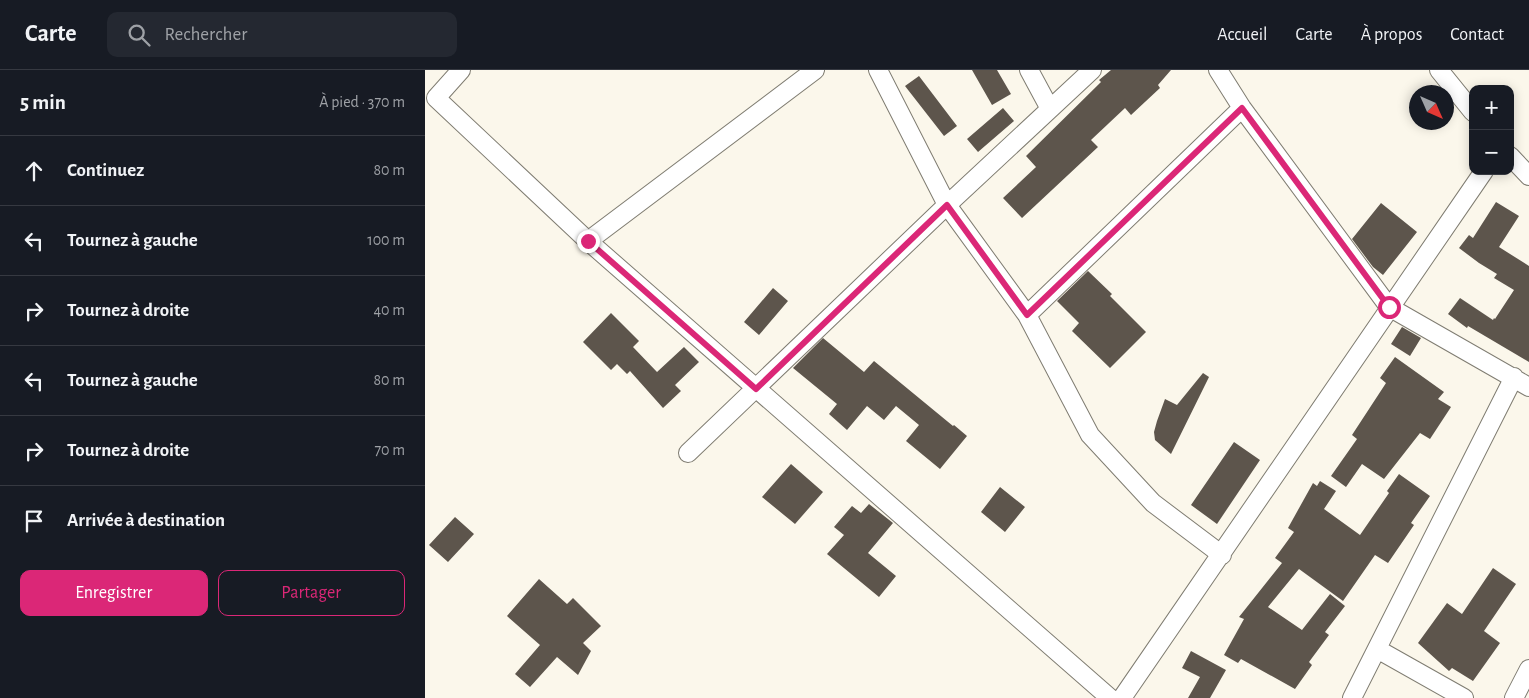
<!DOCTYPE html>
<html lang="fr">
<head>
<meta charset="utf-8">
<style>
  body { margin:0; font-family:"Alegreya Sans",sans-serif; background:#242831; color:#f1f3f6 }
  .controls { position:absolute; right:15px; top:15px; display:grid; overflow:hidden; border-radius:10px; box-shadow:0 2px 12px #0003 }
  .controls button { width:45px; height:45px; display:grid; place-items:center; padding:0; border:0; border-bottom:1px solid #363941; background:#171b24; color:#f1f3f6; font:25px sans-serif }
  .compass { position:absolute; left:984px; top:15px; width:45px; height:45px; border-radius:50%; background:#171b24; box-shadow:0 2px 12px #0003; rotate:135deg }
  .stop { position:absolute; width:15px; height:15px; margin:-11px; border:4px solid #db2777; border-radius:50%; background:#fff }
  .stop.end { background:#db2777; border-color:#fff; box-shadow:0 1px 5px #0008 }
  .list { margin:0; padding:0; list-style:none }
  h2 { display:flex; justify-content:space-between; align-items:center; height:65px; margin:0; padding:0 20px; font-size:21px }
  h2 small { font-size:16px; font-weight:400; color:#9ea1a6 }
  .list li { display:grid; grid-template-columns:32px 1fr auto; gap:15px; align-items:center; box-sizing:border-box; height:70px; padding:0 20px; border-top:1px solid #363941 }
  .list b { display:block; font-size:19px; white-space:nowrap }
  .list em { font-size:16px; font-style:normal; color:#9ea1a6 }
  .actions { display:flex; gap:10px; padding:15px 20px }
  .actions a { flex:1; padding:11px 0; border:1px solid #db2777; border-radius:10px; text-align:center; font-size:18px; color:#db2777 }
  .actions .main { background:#db2777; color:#fff }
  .icon { flex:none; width:28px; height:28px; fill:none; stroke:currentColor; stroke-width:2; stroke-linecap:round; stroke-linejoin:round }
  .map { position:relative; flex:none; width:1104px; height:628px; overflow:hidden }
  header { display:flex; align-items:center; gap:30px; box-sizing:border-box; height:70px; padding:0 25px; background:#171b24; border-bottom:1px solid #363941 }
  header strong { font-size:24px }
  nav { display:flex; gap:28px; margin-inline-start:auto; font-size:18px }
  .search { width:350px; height:45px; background:#242831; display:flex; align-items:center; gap:12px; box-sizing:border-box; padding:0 18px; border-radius:10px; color:#9ea1a6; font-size:19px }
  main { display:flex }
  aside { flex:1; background:#171b24 }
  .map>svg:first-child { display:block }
  .building { fill:#5d554c }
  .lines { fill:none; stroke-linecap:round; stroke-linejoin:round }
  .minor-casing { stroke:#7f7c71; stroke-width:20 }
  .minor { stroke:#fff; stroke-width:18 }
  .route { stroke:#db2777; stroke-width:6 }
</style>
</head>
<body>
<header>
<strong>Carte</strong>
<div class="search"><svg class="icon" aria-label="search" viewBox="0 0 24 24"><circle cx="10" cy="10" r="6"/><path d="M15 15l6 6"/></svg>Rechercher</div>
<nav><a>Accueil</a><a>Carte</a><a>À propos</a><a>Contact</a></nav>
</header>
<main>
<aside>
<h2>5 min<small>À pied · 370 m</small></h2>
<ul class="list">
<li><svg class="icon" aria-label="ahead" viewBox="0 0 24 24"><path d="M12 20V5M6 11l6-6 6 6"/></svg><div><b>Continuez</b></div><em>80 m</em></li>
<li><svg class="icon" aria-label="left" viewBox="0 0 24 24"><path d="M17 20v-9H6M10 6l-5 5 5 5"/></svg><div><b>Tournez à gauche</b></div><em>100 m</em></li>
<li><svg class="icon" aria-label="right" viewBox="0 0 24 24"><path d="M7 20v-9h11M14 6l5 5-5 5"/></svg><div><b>Tournez à droite</b></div><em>40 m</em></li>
<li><svg class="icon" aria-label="left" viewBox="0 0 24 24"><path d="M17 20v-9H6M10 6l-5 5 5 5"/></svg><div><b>Tournez à gauche</b></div><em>80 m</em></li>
<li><svg class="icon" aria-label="right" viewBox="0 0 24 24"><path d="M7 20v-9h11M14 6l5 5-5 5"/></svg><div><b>Tournez à droite</b></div><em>70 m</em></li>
<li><svg class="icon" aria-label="arrive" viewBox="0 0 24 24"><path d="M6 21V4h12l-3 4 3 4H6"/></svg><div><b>Arrivée à destination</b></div></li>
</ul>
<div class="actions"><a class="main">Enregistrer</a><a>Partager</a></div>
</aside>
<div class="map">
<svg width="1104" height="628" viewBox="0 0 1104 628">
  <rect width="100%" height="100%" fill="#fbf7eb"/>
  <path class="building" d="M547,0H572L586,24L567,35Z
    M686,0H746L733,15L735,18L706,45L700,38L666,70L673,77L597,148L578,128L611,97L601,86L676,12L674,10Z
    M494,6L532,56L519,66L480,16Z
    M578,38L589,51L553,82L542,69Z
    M1071,132L1094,146L1074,177L1104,196V292L1043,256L1042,258L1023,244L1035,228L1068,250L1069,248L1070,249L1089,220L1069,208L1072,204L1054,193L1034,178L1044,165L1048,168Z
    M956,133L992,162L958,205L948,197L927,169Z
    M663,201L687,224L685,226L721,262L685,298L647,261L654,253L632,231Z
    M348,218L363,231L334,265L319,252Z
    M186,243L214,271L208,277L232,302L259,277L274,292L250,315L256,321L238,338L205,301L202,304L192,294L186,300L158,272Z
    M977,257L996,268L985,286L966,274Z
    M398,268L439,302L449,291L528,356L529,355L542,366L515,399L481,371L494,355L471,336L459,350L442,336L422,360L404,344L412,334L368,298Z
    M970,287L1019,322L1013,329L1026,337L1005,369L995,363L959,409L937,394L921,417L906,406L932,369L927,365L961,313L955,308Z
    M778,303L784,307L746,384L730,370L729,362L732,351L740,329L752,335Z
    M809,372L835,390L792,454L766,435Z
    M366,394L398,422L370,454L337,427Z
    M974,404L1005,426L986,453L989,455L963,493L950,485L918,531L874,499L843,537L877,560L905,524L920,536L900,562L904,565L884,592L887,595L870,619L816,589L813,593L799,585L819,549L814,547L857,493L850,488L869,462L863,458L888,413L892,416L895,411L911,421L899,439L935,465L964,423L962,421Z
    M575,417L600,437L580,462L556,442Z
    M444,434L468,453L443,483L471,506L454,527L402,484L419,465L409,457L427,436L436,443Z
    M30,447L49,464L23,492L4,475Z
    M1068,498L1091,514L1059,561L1075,573L1048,611L1027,598L1024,601L993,573L1022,533L1037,544Z
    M114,509L142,534L148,528L176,556L158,573L166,581L153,605L132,587L105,617L90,604L115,575L82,546Z
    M766,581L801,600L785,628H763L775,607L757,598Z"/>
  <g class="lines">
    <g class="minor-casing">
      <path id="minor" d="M36,0L11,28L163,171L390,0
        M453,0L522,135L602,245L665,365L728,433L797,485
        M604,0L625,39
        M793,0L817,38L964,237L1104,317
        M1014,0L1048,42
        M1085,86L1104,106
        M163,171L685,628
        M602,245L817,38
        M263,383L522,135L667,0
        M952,579L1039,628
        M697,628L1059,101
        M927,628L1089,307
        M1089,628L1104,599"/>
    </g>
    <use href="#minor" class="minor"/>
  </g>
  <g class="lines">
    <path class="route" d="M163,171L331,319L522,135L602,245L817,38L964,237"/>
  </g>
</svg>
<div class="controls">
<button>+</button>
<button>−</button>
</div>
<svg class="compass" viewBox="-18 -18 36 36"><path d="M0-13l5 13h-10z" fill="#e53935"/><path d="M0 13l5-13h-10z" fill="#9ea1a6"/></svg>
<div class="stop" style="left:964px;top:237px"></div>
<div class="stop end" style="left:163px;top:171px"></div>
</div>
</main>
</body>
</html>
